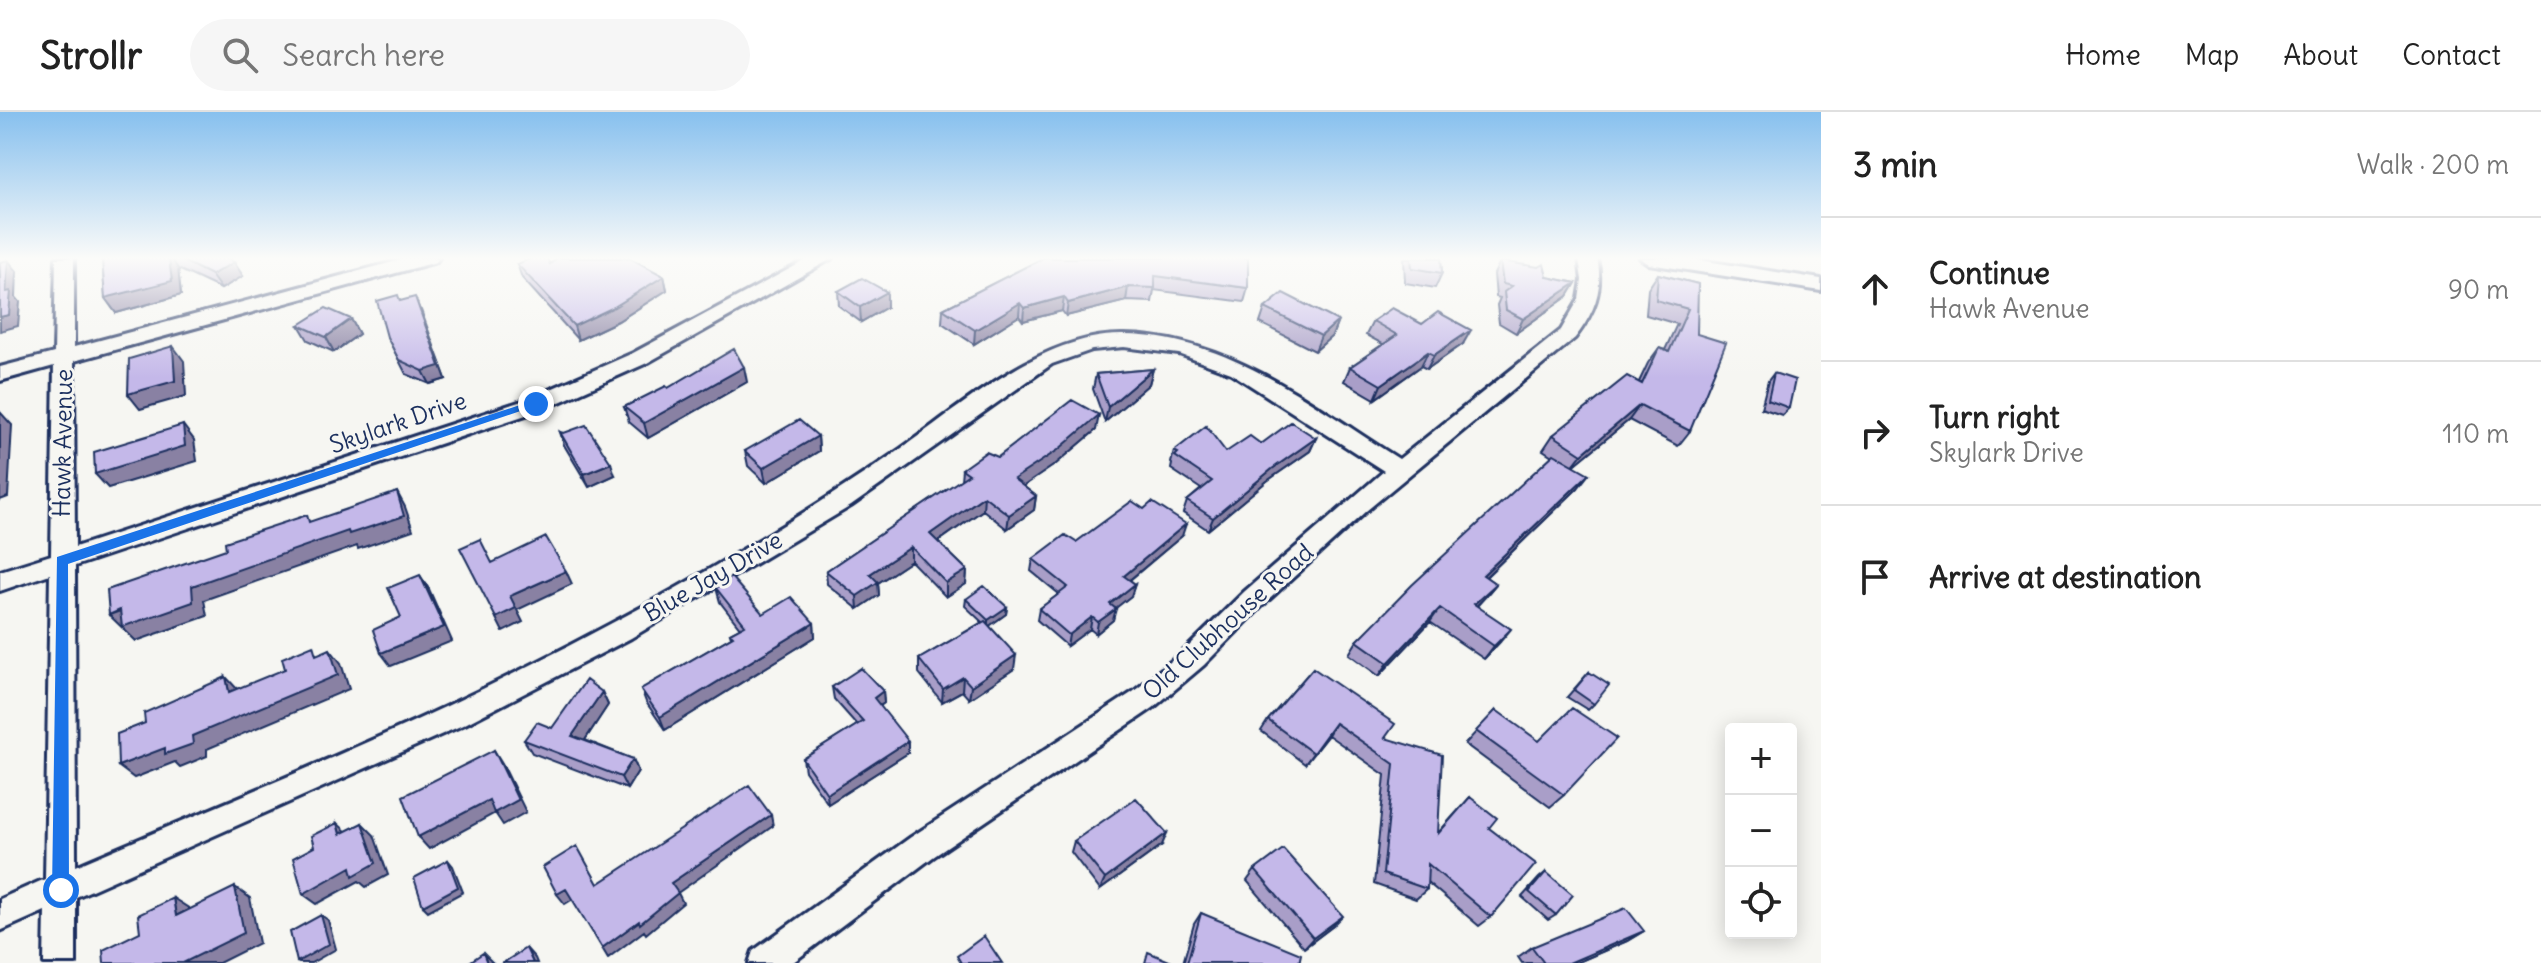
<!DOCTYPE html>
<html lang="en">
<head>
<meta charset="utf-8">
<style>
  body { margin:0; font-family:Delius,sans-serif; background:#f6f6f6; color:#222 }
  .controls { position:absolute; right:24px; bottom:24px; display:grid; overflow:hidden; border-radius:8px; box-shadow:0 4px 20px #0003 }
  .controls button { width:72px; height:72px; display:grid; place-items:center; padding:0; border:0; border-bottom:2px solid #e0e0e0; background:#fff; color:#222; font:40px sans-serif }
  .stop { position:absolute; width:24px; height:24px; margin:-18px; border:6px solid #1a73e8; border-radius:50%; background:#fff }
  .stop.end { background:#1a73e8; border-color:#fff; box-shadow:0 2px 8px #0008 }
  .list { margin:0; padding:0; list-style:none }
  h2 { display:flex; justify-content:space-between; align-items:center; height:104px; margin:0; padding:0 32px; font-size:34px }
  h2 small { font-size:26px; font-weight:400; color:#767676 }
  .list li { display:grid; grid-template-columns:52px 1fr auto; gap:24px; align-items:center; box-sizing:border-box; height:144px; padding:0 32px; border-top:2px solid #e0e0e0 }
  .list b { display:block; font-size:30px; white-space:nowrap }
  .list p { margin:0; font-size:26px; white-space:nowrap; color:#767676 }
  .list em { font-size:26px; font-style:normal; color:#767676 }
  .icon { flex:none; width:44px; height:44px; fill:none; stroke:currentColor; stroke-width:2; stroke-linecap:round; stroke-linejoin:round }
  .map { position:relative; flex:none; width:1821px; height:851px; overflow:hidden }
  header { display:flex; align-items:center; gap:48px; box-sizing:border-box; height:112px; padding:0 40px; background:#fff; border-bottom:2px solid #e0e0e0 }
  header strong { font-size:38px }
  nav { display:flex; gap:44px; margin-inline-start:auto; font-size:28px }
  .search { width:560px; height:72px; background:#f6f6f6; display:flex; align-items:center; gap:20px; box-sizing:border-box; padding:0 28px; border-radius:44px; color:#767676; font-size:30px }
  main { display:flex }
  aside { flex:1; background:#fff }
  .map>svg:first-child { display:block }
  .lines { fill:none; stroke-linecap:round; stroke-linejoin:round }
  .minor-casing { stroke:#1b2f5e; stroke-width:6 }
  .minor { fill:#f6f6f2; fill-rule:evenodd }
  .wall { fill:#a99ec8; stroke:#1b2f5e; stroke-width:2 }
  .shaded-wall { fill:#8981a3; stroke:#1b2f5e; stroke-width:2 }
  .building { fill:#c4b8e9; stroke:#1b2f5e; stroke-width:2 }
  .route { fill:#1a73e8 }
  .labels { text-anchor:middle; stroke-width:6; stroke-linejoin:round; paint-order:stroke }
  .street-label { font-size:24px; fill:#1b2f5e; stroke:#f6f6f2 }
</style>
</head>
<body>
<header>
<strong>Strollr</strong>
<div class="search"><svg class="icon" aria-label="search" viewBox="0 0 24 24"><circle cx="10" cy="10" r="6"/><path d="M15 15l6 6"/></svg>Search here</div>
<nav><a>Home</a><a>Map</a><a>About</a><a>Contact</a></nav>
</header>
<main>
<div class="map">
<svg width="1821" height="851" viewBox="0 0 1821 851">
  <rect width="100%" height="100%" fill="#f6f6f2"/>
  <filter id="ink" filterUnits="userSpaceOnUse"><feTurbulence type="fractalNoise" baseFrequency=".0125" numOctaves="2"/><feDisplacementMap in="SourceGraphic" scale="16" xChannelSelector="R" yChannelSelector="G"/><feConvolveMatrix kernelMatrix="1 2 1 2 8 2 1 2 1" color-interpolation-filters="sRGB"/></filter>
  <g filter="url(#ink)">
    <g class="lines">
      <g class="minor-casing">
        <path id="minor" d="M56,146H74V235L408,146H439L436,150L74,249L75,435L528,287L633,241L810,146H833L647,251L544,297L75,454L76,754C199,701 325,651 447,594C601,521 755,437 896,340C961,295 1042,221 1124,223C1229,224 1314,294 1399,347L1561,218L1579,187L1582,168L1579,146H1597C1604,178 1594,201 1575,226L1366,399L1263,493L1204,553L1153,596L933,745L792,851H749L753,839L911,725L1133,580L1186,537L1245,479L1384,359L1231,261L1179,242L1124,235L1092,238L1052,252L851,394L631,526L465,612L76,785V851H44L45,799L0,819V787L45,767L50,462L0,479V459L51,443L54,254L0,269V255L54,241Z
          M1640,146H1687L1821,167V179L1649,152Z"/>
      </g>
      <use href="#minor" class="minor"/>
    </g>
    <path class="wall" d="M102,146H227L243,164L221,177L178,157L181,183L116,201L105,186Z
      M1043,146L1248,176L1244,190L1154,178L1152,190L1126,189L1066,204L1062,199L1023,209L1019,204L974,232L942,211L943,197Z
      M1404,146H1441L1442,161L1435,176L1405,171Z
      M1500,149L1547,165L1576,171L1568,184L1516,221L1499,211L1497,193L1500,186L1496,185L1494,162Z
      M517,152H550L664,164L667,178L618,209L578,228L522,166Z
      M1658,162L1698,172L1690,319L1678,334L1629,308L1574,353L1578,376L1486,465L1496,472L1485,485L1477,494L1500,530L1484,547L1430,510L1379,564L1349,542L1357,529L1552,344L1543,338L1553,323L1639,270L1648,251L1659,236L1665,238L1677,212L1646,203L1648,177Z
      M838,179L887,180V195L861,210L839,194Z
      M401,189L421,198L446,267L430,272L406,262L387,225Z
      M1265,196L1338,209L1332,224L1315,239L1260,211Z
      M351,207L359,222L334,240L308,228L299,213Z
      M1373,209L1422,212L1463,232L1427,257L1421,254L1375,287L1344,269L1350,255L1383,232L1366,223Z
      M1153,257L1149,272L1105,310L1093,277L1096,262Z
      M1774,261L1789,296L1782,303L1761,296L1768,269Z
      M747,270L648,326L629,310L624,295L668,276Z
      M1096,318L1056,352L1023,374L1036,384L1034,398L1007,417L983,398L938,430L967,458L966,472L946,485L911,449L878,471L879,483L858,497L827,472L826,459L961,368L962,357Z
      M560,320L615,363L589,375L564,333Z
      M818,324L819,339L766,371L748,354L745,339Z
      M1316,326L1310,339L1267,369L1208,418L1183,401L1187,389L1201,377L1171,357L1172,352L1171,351L1174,339L1226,340L1261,332Z
      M1182,424L1130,468L1135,472L1131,484L1115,496L1113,508L1096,522L1090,517L1067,534L1037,508L1039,497L1059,482L1031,459L1033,447L1076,430Z
      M716,476L763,502L814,511L815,525L665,618L646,590L641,577L731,525L730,521L740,516L720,490Z
      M966,487L1007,495L1006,502L989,514L1014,557L969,587L962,579L942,590L919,561V547L982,510L965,494Z
      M1313,556L1385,626L1438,721L1470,685L1489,716L1491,805L1479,814L1427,770V777L1416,787L1374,772L1385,663L1328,623L1305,652L1261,619L1268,608Z
      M1589,560L1594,592L1588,598L1567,585Z
      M832,575L883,579L884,591L880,594L908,641L828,692L805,659L803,647L857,613L834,587Z
      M602,580L608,593L585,628L633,647L638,659L627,677L532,641L524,628L552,616Z
      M1496,598L1564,683L1550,695L1465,632Z
      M1074,729L1162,733L1100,778L1071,740Z
      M1255,758L1333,814L1304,836L1247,769Z
      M1546,760L1556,803L1548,808L1522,785L1539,766Z
      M1201,801L1299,851H1183L1194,812Z
      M1644,819L1627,829L1576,851H1522L1518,845L1532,835Z"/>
    <path class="shaded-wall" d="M169,146H171L178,157L181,183L116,201L105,186Z
      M8,148L17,159L16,185L20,190L18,214L0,219V205L6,180Z
      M234,150L243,164L221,177L211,163Z
      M664,164L667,178L618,209L578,228L574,214Z
      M1576,171L1568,184L1516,221L1523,207Z
      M1128,175L1126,189L1066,204L1068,191Z
      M887,180V195L861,210L860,195Z
      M415,185L446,267L430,272L423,259Z
      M1064,185L1062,199L1023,209L1024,196Z
      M1020,191L1019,204L974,232L975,218Z
      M351,207L359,222L334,240L326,225Z
      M1338,209L1332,224L1315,239L1321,224Z
      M1471,218L1463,232L1427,257L1434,243Z
      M173,234L184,249L186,284L140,297L128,282Z
      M1428,240L1421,254L1375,287L1381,273Z
      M744,255L747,270L648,326L644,311Z
      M1153,257L1149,272L1105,310L1108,295Z
      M1640,293L1629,308L1571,356L1582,342Z
      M0,300L12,313L8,385L0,388Z
      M1099,303L1096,318L1056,352L1012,382L1014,367Z
      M183,313L194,328L197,349L108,376L95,362Z
      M818,324L819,339L766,371L763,356Z
      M1316,326L1310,339L1267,369L1208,418L1213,406L1272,357Z
      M611,351L615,363L589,375L584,362Z
      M1589,362L1578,376L1473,477L1483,463Z
      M397,380L405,395L413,418L358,437L357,434L204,488L207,504L136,529L109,503L192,474Z
      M984,384L983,398L929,436L930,422Z
      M1036,384L1034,398L1007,417L1009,403Z
      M1186,412L1182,424L1121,475L1124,464Z
      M911,435V449L878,471L879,483L858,497L857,484L870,462Z
      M967,458L966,472L946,485V471Z
      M566,459L572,472L517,498L523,510L503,520L496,506L510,484Z
      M420,463L429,477L452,529L391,554L381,541L444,515Z
      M1135,472L1131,484L1107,503L1110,492Z
      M1496,472L1485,485L1465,506L1474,492Z
      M1007,495L1006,502L988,515V508Z
      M1440,496L1430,510L1379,564L1388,551Z
      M1116,497L1113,508L1096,522L1098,510Z
      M1092,505L1090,517L1067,534L1069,523Z
      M814,511L815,525L665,618L660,605Z
      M1511,517L1500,530L1484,547L1494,534Z
      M330,537L341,551L349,577L207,637V644L180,655L175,650L134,666L118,654L192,624Z
      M1016,543L1014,557L969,587L971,574Z
      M226,565L239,579L229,580Z
      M963,565L962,579L942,590L943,577Z
      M883,579L884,591L874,598V586Z
      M602,580L608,593L579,637L572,624Z
      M1335,611L1328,623L1305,652L1313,641Z
      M908,629V641L828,692L827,682Z
      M494,638L502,651L526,700L503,713L495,701L429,737L418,725Z
      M633,647L638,659L627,677L621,665Z
      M771,703L773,714L676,782L671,771Z
      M337,711L349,722H340Z
      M362,711L374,723L388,763L366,775L359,769L317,792L303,782Z
      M1167,721L1162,733L1100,778L1105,767Z
      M448,748L453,754L463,780L428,799L423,794Z
      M235,775L250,786L259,831L219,851H183Z
      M566,777L573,787L565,792L557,782Z
      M678,781L683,791L646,822L644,819L608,846L602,836Z
      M173,786L190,797L176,804Z
      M321,803L328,808L336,837L311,851H299L297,850Z
      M1343,804L1333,814L1304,836L1313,826Z
      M1644,819L1627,829L1576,851H1569Z
      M526,836L535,846L537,851H533Z
      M483,841L493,851H487Z"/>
    <path class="building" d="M102,146H169L172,169L105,186Z
      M177,146H227L234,150L211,163Z
      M533,146H546L550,152L557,146H630L664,164L614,195L574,214L517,152Z
      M1043,146H1248V176L1155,164V176L1128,175L1068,191L1064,185L1024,196L1020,191L975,218L943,197Z
      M1411,146H1441L1442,161L1412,156Z
      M8,148L6,180L11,179L9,203L0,205V150Z
      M1500,149L1539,155L1544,152L1547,165L1576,171L1523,207L1506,198L1504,180L1512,174L1503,172Z
      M1658,162L1698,172L1697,222L1726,231L1690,319L1640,293L1582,342L1553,323L1627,264L1642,272L1659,236L1669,240L1688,197L1656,188Z
      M862,166L887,180L860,195L838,179Z
      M1283,181L1338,209L1321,224L1265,196Z
      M398,183L400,189L415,185L440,254L423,259L399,248L387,225L377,189Z
      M326,196L351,207L326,225L299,213Z
      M1392,196L1422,212L1438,200L1471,218L1434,243L1428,240L1381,273L1350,255L1397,223L1373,209Z
      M173,234L175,269L128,282L129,247Z
      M734,237L744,255L644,311L624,295L666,274L668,276Z
      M1153,257L1108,295L1096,262Z
      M1774,261L1795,268L1789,296L1768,288Z
      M1072,288L1099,303L1058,338L1014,367L1036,384L1009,403L984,384L930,422L967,458L946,471L911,435L870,462L878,470L857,484L826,459L969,362L962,357L986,340L998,345Z
      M799,308L818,324L763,356L745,339Z
      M1291,310L1316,326L1272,357L1213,406L1187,389L1212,369L1175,344L1178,341L1174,339L1206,314L1226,340L1250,324L1261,332Z
      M183,313L185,334L95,362L94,340Z
      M586,313L611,351L584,362L560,320L564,321Z
      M1554,342L1589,362L1483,463L1496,472L1474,492L1511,517L1494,534L1440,496L1388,551L1357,529L1412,473Z
      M397,380L404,404L349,422L348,419L192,474L193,490L122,515L120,498L109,503L107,478L226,437L225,430L307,403L309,410Z
      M1132,389L1144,397L1152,390L1186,412L1124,464L1135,472L1110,492L1116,497L1098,510L1092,505L1069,523L1039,497L1068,475L1033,447L1065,423L1076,430Z
      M546,425L566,459L510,484L516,496L496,506L460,436L480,427L492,451Z
      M420,463L444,515L381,541L373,518L401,505L388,476Z
      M731,465L763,502L791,485L814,511L660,605L641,577L733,524L730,521L745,513L716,476Z
      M984,474L1007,495L988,508L966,487Z
      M985,509L1016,543L971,574L963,565L943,577L919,547Z
      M313,533L316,543L330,537L338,563L192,624L193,632L165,642V636L118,654L117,622L145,611L144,601L226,565L229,580L285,557L282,546Z
      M861,556L883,579L874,586L908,629L827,682L803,647L863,609L832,575Z
      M1313,556L1395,612L1385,626L1442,643L1438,722L1470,685L1497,706L1489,716L1536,752L1491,805L1428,752L1427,777L1383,762L1394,652L1335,611L1313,641L1268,608Z
      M1589,560L1609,573L1594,592L1574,578Z
      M586,568L602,580L572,624L633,647L621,665L524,628L537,610L552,616Z
      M1572,596L1617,626L1564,683L1476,619L1496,598L1539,629Z
      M494,638L518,688L494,701L489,688L418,725L403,684Z
      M749,673L771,703L671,771L678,781L640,812L639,809L602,836L566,777L557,782L543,755L577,734L598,772Z
      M1136,686L1167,721L1105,767L1074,729Z
      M337,711L340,722L362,711L376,751L353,764L351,755L303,782L293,746L314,735L311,724Z
      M1283,737L1343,804L1313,826L1255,758Z
      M448,748L458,775L423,794L414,766Z
      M1546,760L1573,783L1556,803L1529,780Z
      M235,775L244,821L183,851H104L103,838L140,820L138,803L173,786L176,804Z
      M1626,796L1644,819L1569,851H1544L1532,835Z
      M1201,801L1301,842L1299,851H1187Z
      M321,803L329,832L297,850L290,820Z
      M984,824L1002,851H961L957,844Z
      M526,836L533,851H503Z
      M1148,840L1174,851H1145Z
      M483,841L487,851H468Z"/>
  </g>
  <linearGradient id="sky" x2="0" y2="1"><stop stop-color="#87c0ee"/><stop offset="0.55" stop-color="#fbfbf9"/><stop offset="1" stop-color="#fbfbf9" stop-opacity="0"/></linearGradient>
  <rect width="1821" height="266" fill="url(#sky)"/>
  <path class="route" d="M532,289L541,292L68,452L69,778L67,784L61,786L55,784L52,778L57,445Z"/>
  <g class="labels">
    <g class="street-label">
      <text transform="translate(398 311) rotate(-19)" y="8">Skylark Drive</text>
      <text transform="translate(63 331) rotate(-89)" y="8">Hawk Avenue</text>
      <text transform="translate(713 465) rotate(-30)" y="8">Blue Jay Drive</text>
      <text transform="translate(1228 510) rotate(-42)" y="8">Old Clubhouse Road</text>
    </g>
  </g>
</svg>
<div class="controls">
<button>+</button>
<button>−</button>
<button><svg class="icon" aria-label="locate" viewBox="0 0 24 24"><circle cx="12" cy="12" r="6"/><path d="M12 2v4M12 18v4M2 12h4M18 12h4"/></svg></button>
</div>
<div class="stop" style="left:61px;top:778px"></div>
<div class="stop end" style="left:536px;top:292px"></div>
</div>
<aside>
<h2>3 min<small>Walk · 200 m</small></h2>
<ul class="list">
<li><svg class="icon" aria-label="ahead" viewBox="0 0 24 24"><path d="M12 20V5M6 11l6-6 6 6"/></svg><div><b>Continue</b><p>Hawk Avenue</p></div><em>90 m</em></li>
<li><svg class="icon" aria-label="right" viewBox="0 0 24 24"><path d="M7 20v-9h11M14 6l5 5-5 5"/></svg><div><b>Turn right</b><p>Skylark Drive</p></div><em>110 m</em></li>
<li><svg class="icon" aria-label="arrive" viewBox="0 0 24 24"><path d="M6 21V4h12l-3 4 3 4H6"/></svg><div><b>Arrive at destination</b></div></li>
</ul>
</aside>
</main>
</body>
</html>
